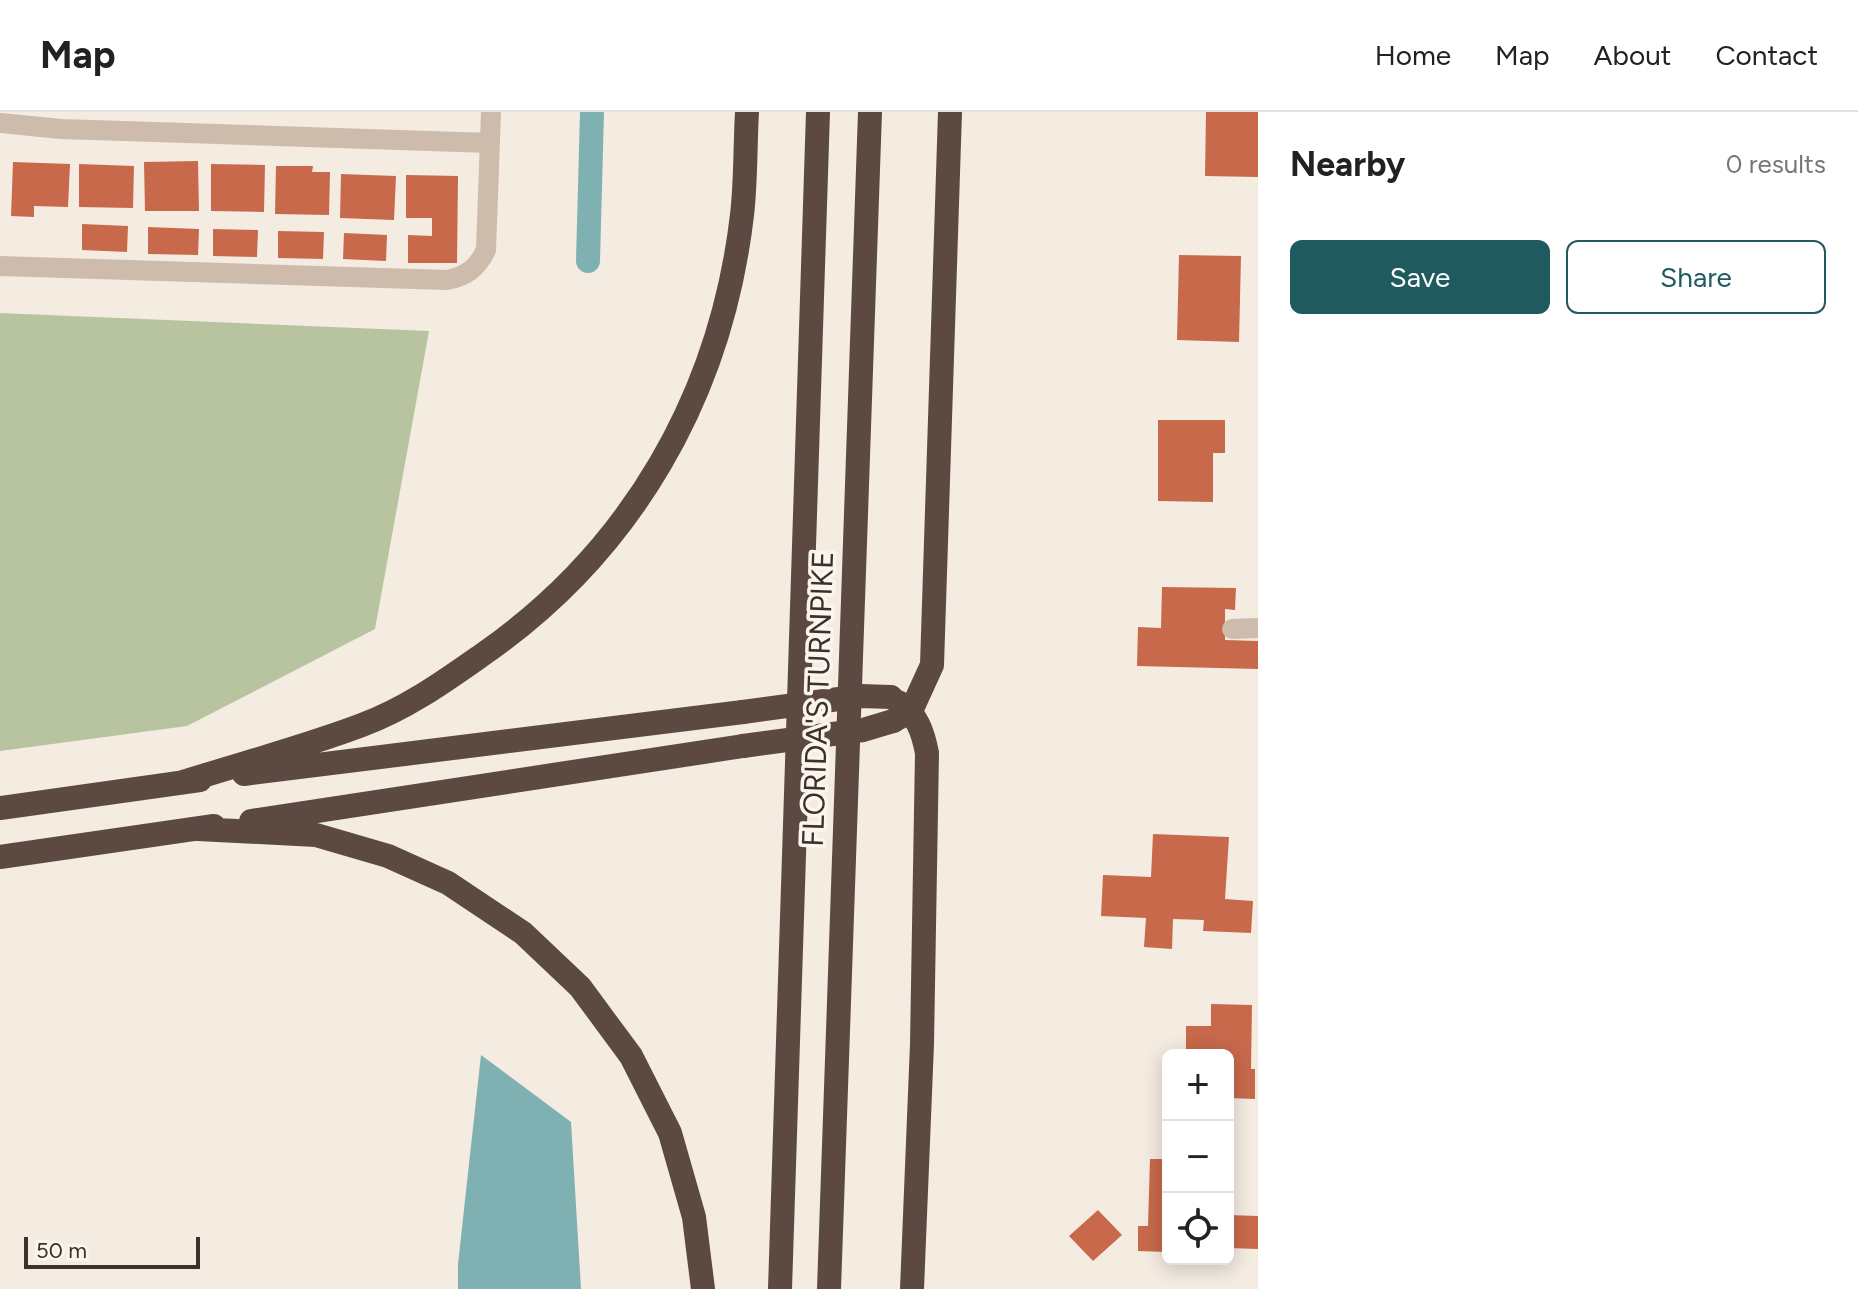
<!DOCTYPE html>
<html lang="en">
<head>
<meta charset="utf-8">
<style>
  body { margin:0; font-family:Figtree,sans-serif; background:#f6f6f6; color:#222 }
  .controls { position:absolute; right:24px; bottom:24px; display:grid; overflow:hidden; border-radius:12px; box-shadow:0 4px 20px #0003 }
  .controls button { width:72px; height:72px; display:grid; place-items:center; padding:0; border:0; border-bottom:2px solid #e0e0e0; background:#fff; color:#222; font:40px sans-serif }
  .scale { position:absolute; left:24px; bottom:20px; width:176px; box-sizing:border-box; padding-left:8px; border:4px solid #3b302b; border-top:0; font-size:22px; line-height:28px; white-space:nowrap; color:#3b302b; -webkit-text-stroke:6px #fbf5ee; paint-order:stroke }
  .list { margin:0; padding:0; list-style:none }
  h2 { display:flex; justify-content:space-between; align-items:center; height:104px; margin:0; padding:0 32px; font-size:34px }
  h2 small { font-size:26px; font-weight:400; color:#767676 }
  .actions { display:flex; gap:16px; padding:24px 32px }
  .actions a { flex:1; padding:18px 0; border:2px solid #1f5a5e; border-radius:12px; text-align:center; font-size:28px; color:#1f5a5e }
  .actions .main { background:#1f5a5e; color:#fff }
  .icon { flex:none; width:44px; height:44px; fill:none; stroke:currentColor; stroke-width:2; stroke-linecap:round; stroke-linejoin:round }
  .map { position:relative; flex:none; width:1258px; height:1177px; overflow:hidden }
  header { display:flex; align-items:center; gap:48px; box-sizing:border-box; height:112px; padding:0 40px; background:#fff; border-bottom:2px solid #e0e0e0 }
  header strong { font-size:38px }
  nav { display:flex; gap:44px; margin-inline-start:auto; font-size:28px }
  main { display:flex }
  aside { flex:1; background:#fff }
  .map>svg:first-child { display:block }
  .green { fill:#b8c4a0 }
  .water { fill:#7fb0b2 }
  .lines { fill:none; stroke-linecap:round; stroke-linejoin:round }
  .canal { stroke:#7fb0b2; stroke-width:24 }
  .building { fill:#c8694b }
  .minor { stroke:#cdbbac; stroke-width:20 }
  .highway { stroke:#5c4a42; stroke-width:24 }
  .highway-bridge { stroke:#5c4a42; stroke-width:24 }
  .labels { text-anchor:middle; stroke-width:7; stroke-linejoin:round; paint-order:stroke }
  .street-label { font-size:30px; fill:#3b302b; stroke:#fbf5ee }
</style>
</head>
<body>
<header>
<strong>Map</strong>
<nav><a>Home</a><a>Map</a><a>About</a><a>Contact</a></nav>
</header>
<main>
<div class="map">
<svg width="1258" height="1177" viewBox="0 0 1258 1177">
  <rect width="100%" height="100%" fill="#f4ebe1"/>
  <path class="green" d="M0,201L429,219L375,517L187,614L0,639Z"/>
  <path class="water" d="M481,943L571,1010L581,1177H458V1152Z"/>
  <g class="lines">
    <path class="canal" d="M588,149L592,0"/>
  </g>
  <path class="building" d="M1206,0H1258V65L1205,64Z
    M198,49L199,99H145L144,50Z
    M13,50L70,52L68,95L34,94V105L11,104Z
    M79,52L134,54L133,96L79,95Z
    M211,52L265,53L264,100L211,99Z
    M276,54H313L312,60H330L329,103L275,102Z
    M341,62L396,64L394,108L340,106Z
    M406,63L458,64L457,151H408V123L432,124V106H406Z
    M82,112L128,114L127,140L82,138Z
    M148,115L199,117L198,143L148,142Z
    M213,117L258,118L257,145L213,144Z
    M278,119L324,120L323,147L278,146Z
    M344,121L387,123L386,149L343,147Z
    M1179,143L1241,144L1239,230L1177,228Z
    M1158,308H1225V341H1213V390L1158,389Z
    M1162,475L1236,476L1235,498L1225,497V528L1258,529V557L1137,554L1138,515L1161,516Z
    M1153,722L1229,725L1225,787L1253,789L1251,821L1203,819L1204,808L1173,807L1172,837L1144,835L1146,806L1101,804L1103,763L1151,765Z
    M1211,892L1252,893L1251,957H1255V987L1228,986V943H1186V914H1211Z
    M1150,1047H1168V1135H1166V1140L1138,1139V1114H1148Z
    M1098,1098L1122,1123L1093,1149L1069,1124Z
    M1228,1103L1258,1104V1137L1228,1136Z"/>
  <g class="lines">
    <path class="minor" d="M0,11L61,17L490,31
      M0,154L447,168C467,164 477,156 486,138L491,0
      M1232,517L1258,516"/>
    <path class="highway" d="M898,590C917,602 923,620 927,641L922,932L912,1177
      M893,609L911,599L932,553L950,0
      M244,662L743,600
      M183,670C243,651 304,635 362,613C406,597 445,569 482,543C632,439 721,283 742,103C746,69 745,34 747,0
      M0,696L200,668
      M251,709L743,634
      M198,717L316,723L388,744L448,771L523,821L580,875L631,944L670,1021L694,1105L703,1177
      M0,745L214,714
      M780,1177L818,0
      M829,1177L870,0"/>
    <path class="highway-bridge" d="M743,600L861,584L891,585
      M743,634L863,618L893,609"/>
  </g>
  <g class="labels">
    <g class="street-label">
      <text transform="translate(818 587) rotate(-88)" y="10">FLORIDA'S TURNPIKE</text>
    </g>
  </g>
</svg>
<div class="controls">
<button>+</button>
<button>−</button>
<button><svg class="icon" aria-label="locate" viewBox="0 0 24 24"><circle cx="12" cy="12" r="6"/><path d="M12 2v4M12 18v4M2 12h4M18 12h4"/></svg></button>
</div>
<div class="scale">50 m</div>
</div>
<aside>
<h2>Nearby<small>0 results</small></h2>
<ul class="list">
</ul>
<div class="actions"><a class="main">Save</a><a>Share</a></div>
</aside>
</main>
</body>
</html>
